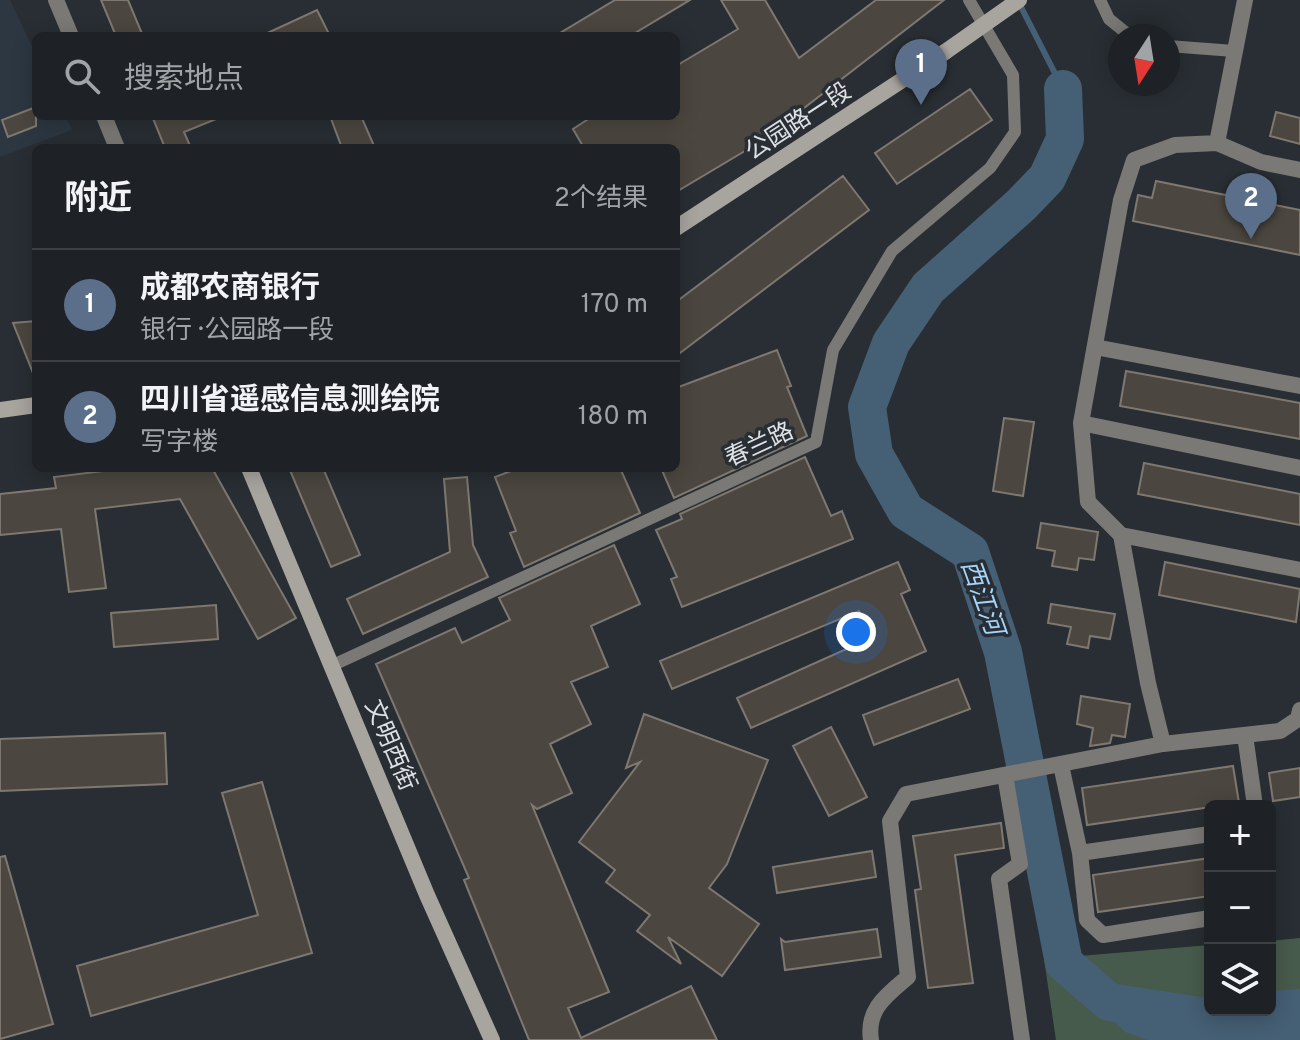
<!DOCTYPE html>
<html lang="zh">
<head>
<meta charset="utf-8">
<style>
  body { margin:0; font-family:Overpass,"Noto Sans SC",sans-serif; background:#262a2e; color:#f1f3f6 }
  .controls { position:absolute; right:24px; bottom:24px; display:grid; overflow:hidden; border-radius:12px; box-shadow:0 4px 20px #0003 }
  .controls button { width:72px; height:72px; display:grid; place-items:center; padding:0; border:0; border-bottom:2px solid #3c3f43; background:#1e2226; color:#f1f3f6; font:40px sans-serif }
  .compass { position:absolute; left:1108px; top:24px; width:72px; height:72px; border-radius:50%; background:#1e2226; box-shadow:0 4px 20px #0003; rotate:192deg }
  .you { position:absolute; left:856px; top:632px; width:28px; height:28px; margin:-20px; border:6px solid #fff; border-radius:50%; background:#1a73e8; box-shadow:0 0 0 12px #1a73e833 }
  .badge { display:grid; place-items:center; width:52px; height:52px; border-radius:50%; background:#f990ca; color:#fff; font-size:26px; font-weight:700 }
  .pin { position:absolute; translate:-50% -66px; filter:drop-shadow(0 2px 4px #0008) }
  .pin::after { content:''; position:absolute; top:42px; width:28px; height:24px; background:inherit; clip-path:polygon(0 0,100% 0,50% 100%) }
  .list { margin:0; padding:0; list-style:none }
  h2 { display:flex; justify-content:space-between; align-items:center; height:104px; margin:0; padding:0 32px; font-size:34px }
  h2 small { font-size:26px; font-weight:400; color:#a1a4a7 }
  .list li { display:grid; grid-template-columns:52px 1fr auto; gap:24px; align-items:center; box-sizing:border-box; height:112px; padding:0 32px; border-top:2px solid #3c3f43 }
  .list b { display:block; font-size:30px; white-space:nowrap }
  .list p { margin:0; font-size:26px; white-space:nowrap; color:#a1a4a7 }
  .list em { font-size:26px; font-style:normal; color:#a1a4a7 }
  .icon { flex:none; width:44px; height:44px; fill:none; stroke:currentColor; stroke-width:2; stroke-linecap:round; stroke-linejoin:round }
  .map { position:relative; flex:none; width:1300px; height:1040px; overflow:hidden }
  .search { position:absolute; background:#1e2226; box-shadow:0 4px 20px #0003; left:32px; top:32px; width:648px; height:88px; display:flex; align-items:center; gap:20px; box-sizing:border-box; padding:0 28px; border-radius:12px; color:#a1a4a7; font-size:30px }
  .panel { position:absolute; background:#1e2226; box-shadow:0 4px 20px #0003; left:32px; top:144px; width:648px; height:328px; border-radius:12px }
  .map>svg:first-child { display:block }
  .built { fill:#2c3741 }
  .green { fill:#475b4c }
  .water { fill:#455f74 }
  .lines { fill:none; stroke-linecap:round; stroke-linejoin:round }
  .stream { stroke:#455f74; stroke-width:6 }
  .river { stroke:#455f74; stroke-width:38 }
  .building { fill:#4b463f; stroke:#7e7870; stroke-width:2 }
  .lane { stroke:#7b7975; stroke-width:12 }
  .street { stroke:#7b7975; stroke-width:16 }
  .secondary { stroke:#a8a49e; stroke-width:16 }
  .secondary-bridge { stroke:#a8a49e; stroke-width:16 }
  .labels { text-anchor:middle; stroke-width:7; stroke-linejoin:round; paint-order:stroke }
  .street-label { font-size:24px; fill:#dee2e6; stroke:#282e33 }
  .water-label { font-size:26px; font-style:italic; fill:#a4d5fe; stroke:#282e33 }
</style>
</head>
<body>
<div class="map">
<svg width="1300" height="1040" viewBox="0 0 1300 1040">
  <rect width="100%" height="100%" fill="#282e33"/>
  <path class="built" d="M0,0H10L36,55V116H65L72,130L0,157Z"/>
  <path class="green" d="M1300,938V1040H1056L1044,959L1210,945V1010H1270V941Z"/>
  <path class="water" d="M1093,1001L1186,1023L1218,1010H1270V1005L1300,1006V1040H1148L1125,1032Z"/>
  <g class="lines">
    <path class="stream" d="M1019,3L1063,89"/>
    <path class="river" d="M1063,89L1065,139L1047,178L1021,205L928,288L891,343L867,407L874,454L906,511L970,552L1003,652L1064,963L1109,1002L1200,1016L1300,1008"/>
  </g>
  <path class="building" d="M101,0H128L143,36H116Z
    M615,0H690L630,36H555Z
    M721,0H765L799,58L876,0H944L760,142L676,192V148H584L573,129L593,116H676V66L738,29Z
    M317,10L330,36H261Z
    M970,89L992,120L897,184L875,153Z
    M36,107V126L8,137L2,120Z
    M1276,112L1300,118V144L1270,136Z
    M152,116H221V117L184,132L191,148H165Z
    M330,116H361L375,148H342Z
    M843,176L869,210L676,356V302Z
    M1156,181L1300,210V255L1133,221L1138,195L1152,198Z
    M36,321V378H35L13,323Z
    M777,350L791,386L787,387L807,436L674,498L661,468H676V388Z
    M1126,371L1300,403V439L1120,406Z
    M1004,418L1034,422L1023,496L993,491Z
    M805,457L831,516L842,511L853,539L682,607L671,579L677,577L656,530L682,519L680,514Z
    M1144,463L1300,494V525L1138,494Z
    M128,468H212L296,618L258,639L180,499L95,509L106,588L69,592L61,529L0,535V494L56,488L54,477Z
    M289,468H323L360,555L331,567Z
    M519,468H620L640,513L524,567L510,533L516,531L495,477Z
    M467,477L473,545L488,577L363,634L347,599L450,552L444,479Z
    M1041,523L1098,532L1094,560L1079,558L1077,570L1052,566L1055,551L1037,548Z
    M614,545L640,604L591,626L608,667L571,682L591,724L550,744L572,793L537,809L532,805L609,992L568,1008L581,1038L691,986L717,1040H529L464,880L469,878L376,664L455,628L462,643L510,620L499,598Z
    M898,562L910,590L901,594L926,651L751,728L737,698L871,638L859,611L672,689L660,661Z
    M1165,562L1300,589L1296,622L1159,595Z
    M1051,604L1115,614L1110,639L1090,636L1088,648L1067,644L1071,627L1048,623Z
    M216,605L218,639L114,647L111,613Z
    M958,679L970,709L874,745L863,715Z
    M1081,696L1130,704L1125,737L1112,735L1110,743L1090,746L1093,728L1077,724Z
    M644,714L768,760L727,864L709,888L759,924L722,976L668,937L681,964L637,931L650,915L606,882L615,870L579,842L640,762L626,768Z
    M831,727L867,797L829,816L793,746Z
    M165,733L167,784L0,791V739Z
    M1233,766L1239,803L1087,825L1082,788Z
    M1300,768V797L1273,801L1269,773Z
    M262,782L312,953L91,1016L77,966L258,915L222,793Z
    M1001,823L1004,848L955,855L973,983L928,988L915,890L921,889L913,836Z
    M872,851L876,877L777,893L773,867Z
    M5,856L53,1024L0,1039V857Z
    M1210,858V896L1098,912L1093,875Z
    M877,929L881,957L785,970L781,939L785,942Z"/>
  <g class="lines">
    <path class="lane" d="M1100,0L1109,19L1130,36
      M1168,46L1234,51
      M331,666L816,442L833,350L892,251L990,168L1015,132L1013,75L969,0"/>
    <path class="street" d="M56,0L71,36
      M104,116L117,148
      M1217,143L1245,0
      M1095,347L1300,386
      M1081,423L1300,468
      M1121,535L1300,570
      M1245,735L1255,806
      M1163,744L1148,683L1121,535L1088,502L1081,423L1121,200L1134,160L1175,145L1217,143L1261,162L1300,170
      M1061,765L1080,853L1087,920L1103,935L1210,918
      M1005,775L1020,864L999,879L1022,1040
      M1080,853L1210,834
      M871,1040C866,1009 887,995 908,977L890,821L906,794L1163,744L1280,731L1298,719L1300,710"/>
    <path class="secondary" d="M676,228L945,52
      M0,410L36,405
      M249,468L427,895L492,1040"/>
    <path class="secondary-bridge" d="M945,52L1019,0"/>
  </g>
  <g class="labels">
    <g class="street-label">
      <text transform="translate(798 121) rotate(-33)" y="8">公园路一段</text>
      <text transform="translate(759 444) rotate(-25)" y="8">春兰路</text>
      <text transform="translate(391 745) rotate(67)" y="8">文明西街</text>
    </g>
    <g class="water-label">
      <text transform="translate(983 597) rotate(70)" y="9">西江河</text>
    </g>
  </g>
</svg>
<div class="controls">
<button>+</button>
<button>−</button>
<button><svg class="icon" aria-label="layers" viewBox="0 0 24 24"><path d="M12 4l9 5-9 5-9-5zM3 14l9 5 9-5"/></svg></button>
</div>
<svg class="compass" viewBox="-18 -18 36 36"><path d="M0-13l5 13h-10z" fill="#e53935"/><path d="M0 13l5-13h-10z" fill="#a1a4a7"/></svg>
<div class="you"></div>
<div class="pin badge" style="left:921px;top:105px;background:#5c6f8a">1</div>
<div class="pin badge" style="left:1251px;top:239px;background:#5c6f8a">2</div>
<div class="search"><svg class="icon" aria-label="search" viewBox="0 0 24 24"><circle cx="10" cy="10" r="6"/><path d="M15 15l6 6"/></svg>搜索地点</div>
<section class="panel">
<h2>附近<small>2个结果</small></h2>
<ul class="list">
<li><span class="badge" style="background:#5c6f8a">1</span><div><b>成都农商银行</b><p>银行 · 公园路一段</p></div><em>170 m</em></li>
<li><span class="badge" style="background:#5c6f8a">2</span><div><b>四川省遥感信息测绘院</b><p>写字楼</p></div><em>180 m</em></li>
</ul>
</section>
</div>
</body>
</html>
